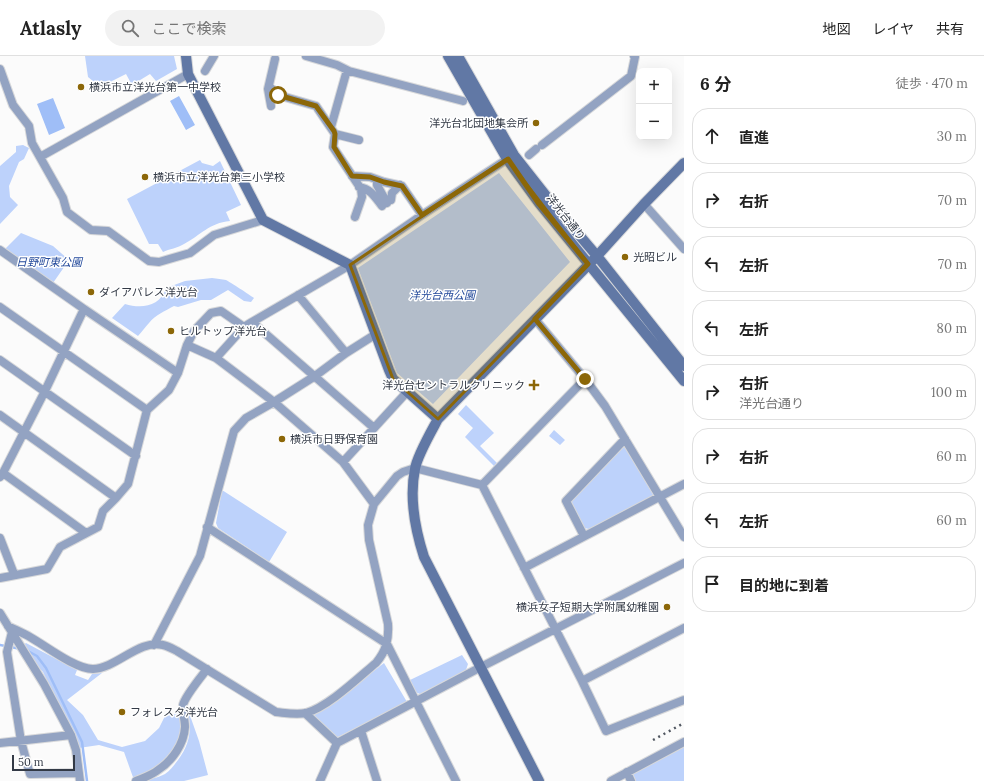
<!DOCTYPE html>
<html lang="ja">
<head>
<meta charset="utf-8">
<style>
  body { margin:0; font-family:Lora,"Noto Sans JP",serif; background:#f2f2f2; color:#222 }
  .controls { position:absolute; right:12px; top:12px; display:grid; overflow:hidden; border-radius:8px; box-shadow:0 4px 16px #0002 }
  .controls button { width:36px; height:36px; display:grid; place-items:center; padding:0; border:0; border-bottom:1px solid #e0e0e0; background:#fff; color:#222; font:20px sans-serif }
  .scale { position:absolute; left:12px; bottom:10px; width:63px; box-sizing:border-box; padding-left:4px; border:2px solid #333a46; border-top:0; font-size:11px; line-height:14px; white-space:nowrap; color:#333a46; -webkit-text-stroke:3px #fff; paint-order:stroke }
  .stop { position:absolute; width:12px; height:12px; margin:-9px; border:3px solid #8c6708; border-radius:50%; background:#fff }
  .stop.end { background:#8c6708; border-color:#fff; box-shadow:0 1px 4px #0008 }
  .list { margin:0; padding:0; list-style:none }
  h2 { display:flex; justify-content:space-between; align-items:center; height:52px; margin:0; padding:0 16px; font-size:17px }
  h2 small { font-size:13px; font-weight:400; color:#767676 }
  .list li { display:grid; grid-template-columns:26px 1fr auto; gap:12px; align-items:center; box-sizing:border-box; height:56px; margin:0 8px 8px; padding:0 8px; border:1px solid #e0e0e0; border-radius:16px }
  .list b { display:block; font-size:15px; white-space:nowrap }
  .list p { margin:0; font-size:13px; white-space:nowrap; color:#767676 }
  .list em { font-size:13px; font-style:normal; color:#767676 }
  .icon { flex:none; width:22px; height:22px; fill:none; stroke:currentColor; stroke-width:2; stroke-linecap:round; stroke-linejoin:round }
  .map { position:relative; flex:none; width:684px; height:725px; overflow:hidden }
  header { display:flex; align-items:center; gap:24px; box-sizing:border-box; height:56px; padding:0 20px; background:#fff; border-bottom:1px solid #e0e0e0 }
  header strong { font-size:19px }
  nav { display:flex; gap:22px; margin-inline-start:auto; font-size:14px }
  .search { width:280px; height:36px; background:#f2f2f2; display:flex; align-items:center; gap:10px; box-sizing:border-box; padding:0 14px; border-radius:22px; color:#767676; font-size:15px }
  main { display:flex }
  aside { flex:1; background:#fff }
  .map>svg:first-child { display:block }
  .green { fill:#bdd2fb }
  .water { fill:#9fbef7 }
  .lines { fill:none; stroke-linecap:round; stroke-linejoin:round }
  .stream { stroke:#9fbef7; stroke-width:2.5 }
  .street-casing { stroke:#d7d8da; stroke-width:10 }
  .secondary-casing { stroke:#d7d8da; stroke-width:12 }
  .street { stroke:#93a3c2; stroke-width:8 }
  .secondary { stroke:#6178a5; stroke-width:10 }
  .rail { stroke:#505660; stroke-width:2.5; stroke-dasharray:2 4; stroke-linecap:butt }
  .route { stroke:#8c6708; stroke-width:5 }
  .marked { fill:#8c6708; fill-opacity:0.2; stroke:#8c6708; stroke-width:3; stroke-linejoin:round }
  .poi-dot { fill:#8c6708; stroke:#fff; stroke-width:1.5 }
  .labels { text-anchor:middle; stroke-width:3; stroke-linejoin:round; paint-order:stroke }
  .poi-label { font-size:11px; fill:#333a46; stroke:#fff; text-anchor:start }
  .street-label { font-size:11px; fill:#333a46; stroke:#fff }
  .park-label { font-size:11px; font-style:italic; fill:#244a9b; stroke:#fff }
</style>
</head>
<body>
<header>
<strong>Atlasly</strong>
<div class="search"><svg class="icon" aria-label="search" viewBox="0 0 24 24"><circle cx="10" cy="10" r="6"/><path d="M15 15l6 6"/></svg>ここで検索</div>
<nav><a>地図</a><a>レイヤ</a><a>共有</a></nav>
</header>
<main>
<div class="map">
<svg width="684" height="725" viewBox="0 0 684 725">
  <rect width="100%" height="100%" fill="#fbfbfb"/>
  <path class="green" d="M85,0H174L177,13L156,25L150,18L132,29L126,18L104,29L99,30L88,21Z
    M23,89L29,92L24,103L19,106L9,130L10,141L18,149L0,168V110L16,96V90Z
    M200,104L202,107L213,110L220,105L241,149L226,156L230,165C209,167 201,179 184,188C178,192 169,193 163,196L158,188H149L127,143Z
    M499,117L570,206L433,348L397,317L358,212Z
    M21,177L53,190L69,204L53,227L5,193Z
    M212,222C217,223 222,223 226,224C230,226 250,239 254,242L251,246L244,245L228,234L211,244H201L178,251L174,250C165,255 155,259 149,267C145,271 142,276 138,280L112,262L125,248C141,253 160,251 166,232L185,225Z
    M466,349L494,377L480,390L497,407L495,411L465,381L473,372L458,358Z
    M554,374L565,384L560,389L549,380Z
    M622,391H627L654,436L652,441L589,473L584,472L572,448V443Z
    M222,434L287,476L269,506L218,472L216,467Z
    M26,587L77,614L75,619L88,624L92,618L102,617L67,644L83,659L98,684L122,691L145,685L159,672L165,660L181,657L182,670L181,680L175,693L161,710L134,724L124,696L99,689L79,692L43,616L27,599L23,589Z
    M462,599L468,608L466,614L420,638L415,636L410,624Z
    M384,607L407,646L336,682L311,659L343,639Z
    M187,651L199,685L208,719L184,725H141C149,723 158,722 165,718C171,714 174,709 178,704C191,686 192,672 187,651Z
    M684,691V725H636L633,718Z"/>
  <path class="water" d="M179,40L195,69L186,74L170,45Z
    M53,42L65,72L49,79L37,48Z"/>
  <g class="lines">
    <path class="stream" d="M0,589L21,593
      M26,594L37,600L46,612L82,686L87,725"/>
    <g class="street-casing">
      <path id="street" d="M306,0L337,9L349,15L463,45
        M0,13L13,49L29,70L32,87L63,142L67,156L91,174L108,175L149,205L159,206L190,197L214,179L263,164
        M205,15L214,0
        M269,30L278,39L316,50L335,78L359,84
        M271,50L268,33L275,3
        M331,71L347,14
        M335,78L333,91L361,133L362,141L355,161
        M542,89L631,20L635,1L634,0
        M529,99L536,93
        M40,101L188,18
        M352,120L370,121L384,126L402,130L422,159
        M377,124V129L387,147
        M359,131C371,133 375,141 382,150
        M391,144L392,137L400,129
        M644,148L684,193
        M0,194L84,253
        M298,239L346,297
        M0,251L147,354
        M535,263L585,323L605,350L684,481
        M252,266L374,372
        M187,289L194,275L211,257L221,255L244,271
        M0,304L136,400
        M407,336L343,406L274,346L216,302L244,271L252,266L350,209L422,159L512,100
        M0,359L116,442
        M343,406L374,448
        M3,417L86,477
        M0,421L3,417L44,337L84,253L178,317
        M482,429L582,625L606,675L684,644
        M207,471L387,588L456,725
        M584,480L566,445L625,383
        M0,482L14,518
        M524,512L684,428
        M0,522L47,513L60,491L98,471L103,455L116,442L128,428L147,354L169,334L178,317L187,289L216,302
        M0,557L44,628L71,679L76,694L80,725
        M8,570C16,574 23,577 30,581C46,590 75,613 93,613C117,612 139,583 163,589C168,590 173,593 177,595L276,656C286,657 296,659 306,657C328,651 358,622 376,607C386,595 389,584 388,568L369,484L368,469L374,448L397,420L403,416L415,412L482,429L585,323
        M12,576L7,596L21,685L30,718L79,717
        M154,589L200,500L234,375L246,362L274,346L315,320L346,297L376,278
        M582,625L684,572
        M305,657L337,687
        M361,675L377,725
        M0,687L71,679
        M627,716L631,725
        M136,725C143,722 152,719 158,714C172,705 184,688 185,671C185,664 182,656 183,649C185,640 201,621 207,613
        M320,725L337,687L481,611L684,507
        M611,725L684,686"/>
    </g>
    <g class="secondary-casing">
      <path id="secondary" d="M186,0L188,18L263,164L350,209L389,314L393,323L438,363
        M448,0L507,103L539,147L684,325
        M458,0L514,99L551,146L597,200L684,310
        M539,725L424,501C415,473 409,442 415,413C417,400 431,376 438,363L597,200L644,148L684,107"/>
    </g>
    <use href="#street" class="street"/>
    <use href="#secondary" class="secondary"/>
    <path class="rail" d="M653,684L684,667"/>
  </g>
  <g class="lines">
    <path class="route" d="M278,39L316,50L334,75L335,78L334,91L352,120L370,121L384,126L402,130L422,159L508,103L539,148L588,208L535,263L585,323"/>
  </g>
  <path class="marked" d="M507,103L588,208L438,363L393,323L350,209Z"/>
  <g class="poi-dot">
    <circle cx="81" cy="31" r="4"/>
    <circle cx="536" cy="67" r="4"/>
    <circle cx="145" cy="121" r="4"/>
    <circle cx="625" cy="201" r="4"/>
    <circle cx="91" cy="236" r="4"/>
    <circle cx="171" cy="275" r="4"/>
    <path d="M532 323h4v4h4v4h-4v4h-4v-4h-4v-4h4z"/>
    <circle cx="282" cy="383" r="4"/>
    <circle cx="667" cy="551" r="4"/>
    <circle cx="122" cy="656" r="4"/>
  </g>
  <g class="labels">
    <g class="poi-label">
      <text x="89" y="35">横浜市立洋光台第一中学校</text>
      <text x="528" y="71" text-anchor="end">洋光台北団地集会所</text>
      <text x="153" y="125">横浜市立洋光台第三小学校</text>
      <text x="633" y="205">光昭ビル</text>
      <text x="99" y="240">ダイアパレス洋光台</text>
      <text x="179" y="279">ヒルトップ洋光台</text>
      <text x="525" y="333" text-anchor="end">洋光台セントラルクリニック</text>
      <text x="290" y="387">横浜市日野保育園</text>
      <text x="659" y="555" text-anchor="end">横浜女子短期大学附属幼稚園</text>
      <text x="130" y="660">フォレスタ洋光台</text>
    </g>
    <g class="street-label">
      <text transform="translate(566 161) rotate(52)" y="4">洋光台通り</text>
    </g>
    <g class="park-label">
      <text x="49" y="210">日野町東公園</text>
      <text x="442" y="243">洋光台西公園</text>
    </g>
  </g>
</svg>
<div class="controls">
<button>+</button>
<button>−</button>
</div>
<div class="scale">50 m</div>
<div class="stop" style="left:278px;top:39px"></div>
<div class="stop end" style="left:585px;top:323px"></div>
</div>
<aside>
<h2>6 分<small>徒歩 · 470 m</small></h2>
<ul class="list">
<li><svg class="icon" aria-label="ahead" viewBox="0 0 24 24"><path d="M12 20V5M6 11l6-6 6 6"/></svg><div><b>直進</b></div><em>30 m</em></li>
<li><svg class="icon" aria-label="right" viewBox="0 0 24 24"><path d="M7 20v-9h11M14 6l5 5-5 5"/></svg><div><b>右折</b></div><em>70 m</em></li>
<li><svg class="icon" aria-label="left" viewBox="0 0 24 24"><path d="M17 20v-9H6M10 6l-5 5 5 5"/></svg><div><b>左折</b></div><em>70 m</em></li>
<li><svg class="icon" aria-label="left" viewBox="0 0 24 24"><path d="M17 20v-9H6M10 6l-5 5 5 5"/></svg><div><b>左折</b></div><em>80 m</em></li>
<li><svg class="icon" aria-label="right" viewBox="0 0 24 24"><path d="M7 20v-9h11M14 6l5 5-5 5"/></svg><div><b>右折</b><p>洋光台通り</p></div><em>100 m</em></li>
<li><svg class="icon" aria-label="right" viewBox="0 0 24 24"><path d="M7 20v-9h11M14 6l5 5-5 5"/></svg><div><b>右折</b></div><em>60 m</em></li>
<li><svg class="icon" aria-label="left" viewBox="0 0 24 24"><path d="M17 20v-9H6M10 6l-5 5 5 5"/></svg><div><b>左折</b></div><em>60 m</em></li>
<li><svg class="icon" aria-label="arrive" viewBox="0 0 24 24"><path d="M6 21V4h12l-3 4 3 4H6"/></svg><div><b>目的地に到着</b></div></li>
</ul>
</aside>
</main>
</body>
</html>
